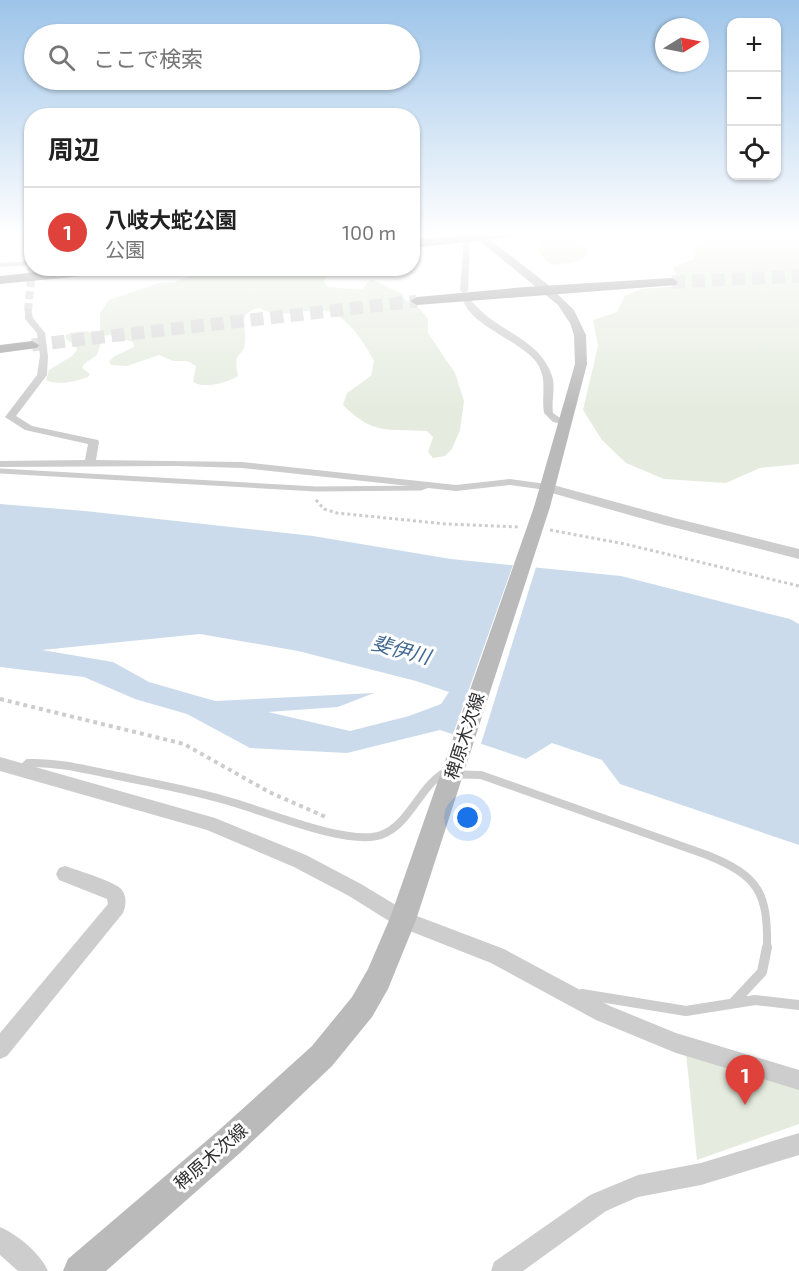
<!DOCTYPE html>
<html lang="ja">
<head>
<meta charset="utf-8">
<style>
  body { margin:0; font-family:"Exo 2","Noto Sans JP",sans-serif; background:#f2f2f2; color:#222 }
  .controls { position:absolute; right:18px; top:18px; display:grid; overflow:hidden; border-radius:12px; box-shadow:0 2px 4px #0004 }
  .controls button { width:54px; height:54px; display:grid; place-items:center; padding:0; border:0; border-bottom:2px solid #e0e0e0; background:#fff; color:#222; font:30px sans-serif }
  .compass { position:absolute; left:655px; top:18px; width:54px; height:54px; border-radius:50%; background:#fff; box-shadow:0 2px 4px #0004; rotate:80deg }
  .you { position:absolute; left:468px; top:818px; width:21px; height:21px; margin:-15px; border:4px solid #fff; border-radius:50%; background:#1a73e8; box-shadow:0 0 0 9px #1a73e833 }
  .badge { display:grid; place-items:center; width:39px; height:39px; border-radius:50%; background:#df423b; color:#fff; font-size:20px; font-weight:700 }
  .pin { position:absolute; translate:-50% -50px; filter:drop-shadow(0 2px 3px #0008) }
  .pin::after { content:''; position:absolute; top:32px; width:21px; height:18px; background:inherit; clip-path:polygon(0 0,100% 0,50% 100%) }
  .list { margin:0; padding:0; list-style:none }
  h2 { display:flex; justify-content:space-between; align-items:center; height:78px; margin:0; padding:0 24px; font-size:26px }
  h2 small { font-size:20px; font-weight:400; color:#767676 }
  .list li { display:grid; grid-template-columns:39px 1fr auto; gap:18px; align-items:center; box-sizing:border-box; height:90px; padding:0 24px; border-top:2px solid #e0e0e0 }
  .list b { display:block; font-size:22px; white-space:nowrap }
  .list p { margin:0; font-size:20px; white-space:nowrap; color:#767676 }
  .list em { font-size:20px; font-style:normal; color:#767676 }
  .icon { flex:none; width:33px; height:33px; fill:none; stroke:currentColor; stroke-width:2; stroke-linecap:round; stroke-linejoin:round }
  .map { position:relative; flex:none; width:799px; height:1271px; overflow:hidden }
  .search { position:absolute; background:#fff; box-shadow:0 2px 4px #0004; left:24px; top:24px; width:396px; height:66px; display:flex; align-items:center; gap:15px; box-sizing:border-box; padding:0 21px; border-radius:33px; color:#767676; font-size:22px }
  .panel { position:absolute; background:#fff; box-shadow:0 2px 4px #0004; left:24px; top:108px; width:396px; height:168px; border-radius:24px }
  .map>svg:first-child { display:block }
  .green { fill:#e5ecdf }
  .water { fill:#ccdbeb; fill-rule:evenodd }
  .pier { fill:#fff }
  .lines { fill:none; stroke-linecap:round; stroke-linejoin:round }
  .minor-tunnel { stroke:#d6d6d6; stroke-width:8; stroke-dasharray:8 4; stroke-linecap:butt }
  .trunk-tunnel { stroke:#d6d6d6; stroke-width:13; stroke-dasharray:13 7; stroke-linecap:butt }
  .path-far2 { stroke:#cdcdcd; stroke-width:2; stroke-dasharray:2 2; stroke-linecap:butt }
  .path-far1 { stroke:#cdcdcd; stroke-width:3; stroke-dasharray:3 3; stroke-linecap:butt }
  .path { stroke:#cdcdcd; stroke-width:4; stroke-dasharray:4 4; stroke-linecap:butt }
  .service-far2 { stroke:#cdcdcd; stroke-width:5 }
  .service-far1 { stroke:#cdcdcd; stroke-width:8 }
  .service { stroke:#cdcdcd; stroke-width:10 }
  .minor { fill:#cdcdcd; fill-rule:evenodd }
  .tertiary { fill:#cdcdcd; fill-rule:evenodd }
  .secondary { fill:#bababa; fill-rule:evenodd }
  .trunk { fill:#a0a0a0; fill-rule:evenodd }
  .motorway { fill:#979797; fill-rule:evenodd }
  .labels { text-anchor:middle; stroke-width:6; stroke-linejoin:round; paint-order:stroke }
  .street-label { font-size:18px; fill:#303030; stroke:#fff }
  .water-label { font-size:20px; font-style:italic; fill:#416890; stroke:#fff }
</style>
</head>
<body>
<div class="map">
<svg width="799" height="1271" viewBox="0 0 799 1271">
  <rect width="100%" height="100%" fill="#fff"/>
  <path class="green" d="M724,233H799V464L760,468L726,483L664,479L626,463L602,440L583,410L598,346L593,320L617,312L625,296L641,289L680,286L673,267L694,259L696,244Z
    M558,235L575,236L586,247L588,256L571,263L551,265L537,251L541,240Z
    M290,268L395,269L397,274C389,276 382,274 373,274C357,273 341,275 325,277L324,282L328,287L363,290L368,281L373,280L404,295L403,298L421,310L428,319V333L455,373L464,401L460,430L452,449L445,456L433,458L428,452L433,437L427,431C388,429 373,435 343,405L347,393L371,376L374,361C364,342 344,309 318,310C296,311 280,318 259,308C236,313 247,326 245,342C244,359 232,348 238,376C226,383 206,389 193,382L196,366L187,361H173L159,355L127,366L111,365L109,361L115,356L134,347L133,342L119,338L117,334L103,336L97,355L84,364L82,368L90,374L88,377C76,381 59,386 46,380L49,370L72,356L77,350L75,345L66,339V335C76,329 88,333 100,331V313L109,300L159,283L174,282L188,277L219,270L234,275H253Z
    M686,1053L799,1086V1124L697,1160Z"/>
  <path class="water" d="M0,504L85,511L313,536L451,559L621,576L790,619L799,624V845L620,784L602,760L552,743L526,759L440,730L347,753L250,748L187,714L135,699L84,677L0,667ZM200,634L298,651L416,681L449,692L441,704L409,716L350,731L268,712L338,707L374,693L215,701L149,682L113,662L42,650Z"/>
  <path class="pier" d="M514,562L537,564L480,747L452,737Z"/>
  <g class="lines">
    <path class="minor-tunnel" d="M28,311L32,268"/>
    <path class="trunk-tunnel" d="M672,282L799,276
      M32,345L417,301"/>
    <path class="path-far2" d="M316,500L318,502"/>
    <path class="path-far1" d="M316,500L324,509L337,513L446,524L520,527
      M550,530L625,544L799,586"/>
    <path class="path" d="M0,699L184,744L269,792L328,818"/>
    <path class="service-far2" d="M0,471L316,489L421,488L429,485"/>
    <path class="service-far1" d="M21,770L28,763C59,762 88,770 118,776C157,784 197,791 235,803C269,813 348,846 381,835C408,826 419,789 442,774L481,775L707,855C759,876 768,893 767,948"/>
    <path class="service" d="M582,994L686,1011L755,1000L799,1005
      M733,1003L762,972L767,947"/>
    <path class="minor" d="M26,233H32L29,239L32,241V247L22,240Z
      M475,233L480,234L470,240L468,291L464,293L460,291L464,239Z
      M32,261V265L0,267V263Z
      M463,297H469C490,330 539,336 552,376C556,388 551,400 553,413L560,418L569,421V425L553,422L544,413C541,395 548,380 537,363C522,341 464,323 463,297Z
      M25,309H31L33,318L45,333L48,356L47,375L16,416L32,426L98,440L99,442L96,460L242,462L456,485L510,479L546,484L552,487L546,490L510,485L456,491L242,468L177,466L0,467V461L85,460L88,444L25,430L5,417L37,375L40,356L37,333L25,319Z
      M0,757L215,818L306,855L361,884L409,913L504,949L610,1006L676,1033L799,1070V1090L676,1053L596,1020L491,963L397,926L349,896L294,867L207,830L0,771Z
      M65,866C76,870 117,882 122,890C127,897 126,906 123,913L7,1056L0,1059V1033L108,904L107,899L59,880L56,874L59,868Z
      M799,1133V1155L701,1185L638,1197L606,1211L523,1271H491L494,1262L590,1195L638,1175L701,1163Z
      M0,1227C17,1234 41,1254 48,1271H18L0,1255Z"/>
    <path class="tertiary" d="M546,483L674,518L799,549V559L665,525L541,490L539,487L541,484Z"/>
    <path class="secondary" d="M470,233H481L546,283L574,310L586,335L587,364L550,507L416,920L388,989L372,1017L332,1066L240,1153L106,1271H63L68,1259L218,1131L312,1046L352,997L368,969L390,918L534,507L575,364L574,335L570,323L558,305Z"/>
    <path class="trunk" d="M672,278L678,282L676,285L417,305L410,301L417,297L525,287Z
      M32,341L39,345L37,348L0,353V345Z"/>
    <path class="motorway" d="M479,233H516L510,237L412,248V240Z
      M75,268H131L124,272L0,284V276Z"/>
  </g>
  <linearGradient id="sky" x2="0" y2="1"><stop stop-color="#9dc4e9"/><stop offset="0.57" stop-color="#fff"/><stop offset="1" stop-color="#fff" stop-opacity="0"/></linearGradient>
  <rect width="799" height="411" fill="url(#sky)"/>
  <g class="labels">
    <g class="street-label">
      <text transform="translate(465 736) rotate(-72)" y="6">稗原木次線</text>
      <text transform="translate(211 1157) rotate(-41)" y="6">稗原木次線</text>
    </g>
    <g class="water-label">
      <text transform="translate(401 650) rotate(15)" y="7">斐伊川</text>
    </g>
  </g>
</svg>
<div class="controls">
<button>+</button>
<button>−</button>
<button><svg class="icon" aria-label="locate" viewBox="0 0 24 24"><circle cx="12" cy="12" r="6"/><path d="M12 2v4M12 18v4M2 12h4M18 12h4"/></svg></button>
</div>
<svg class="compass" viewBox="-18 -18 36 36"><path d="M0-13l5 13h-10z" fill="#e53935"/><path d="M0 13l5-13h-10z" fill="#767676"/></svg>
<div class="you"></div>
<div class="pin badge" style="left:745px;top:1105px">1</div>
<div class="search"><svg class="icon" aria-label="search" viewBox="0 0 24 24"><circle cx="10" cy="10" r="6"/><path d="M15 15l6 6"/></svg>ここで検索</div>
<section class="panel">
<h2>周辺<small></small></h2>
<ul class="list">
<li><span class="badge">1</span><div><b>八岐大蛇公園</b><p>公園</p></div><em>100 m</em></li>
</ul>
</section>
</div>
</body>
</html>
